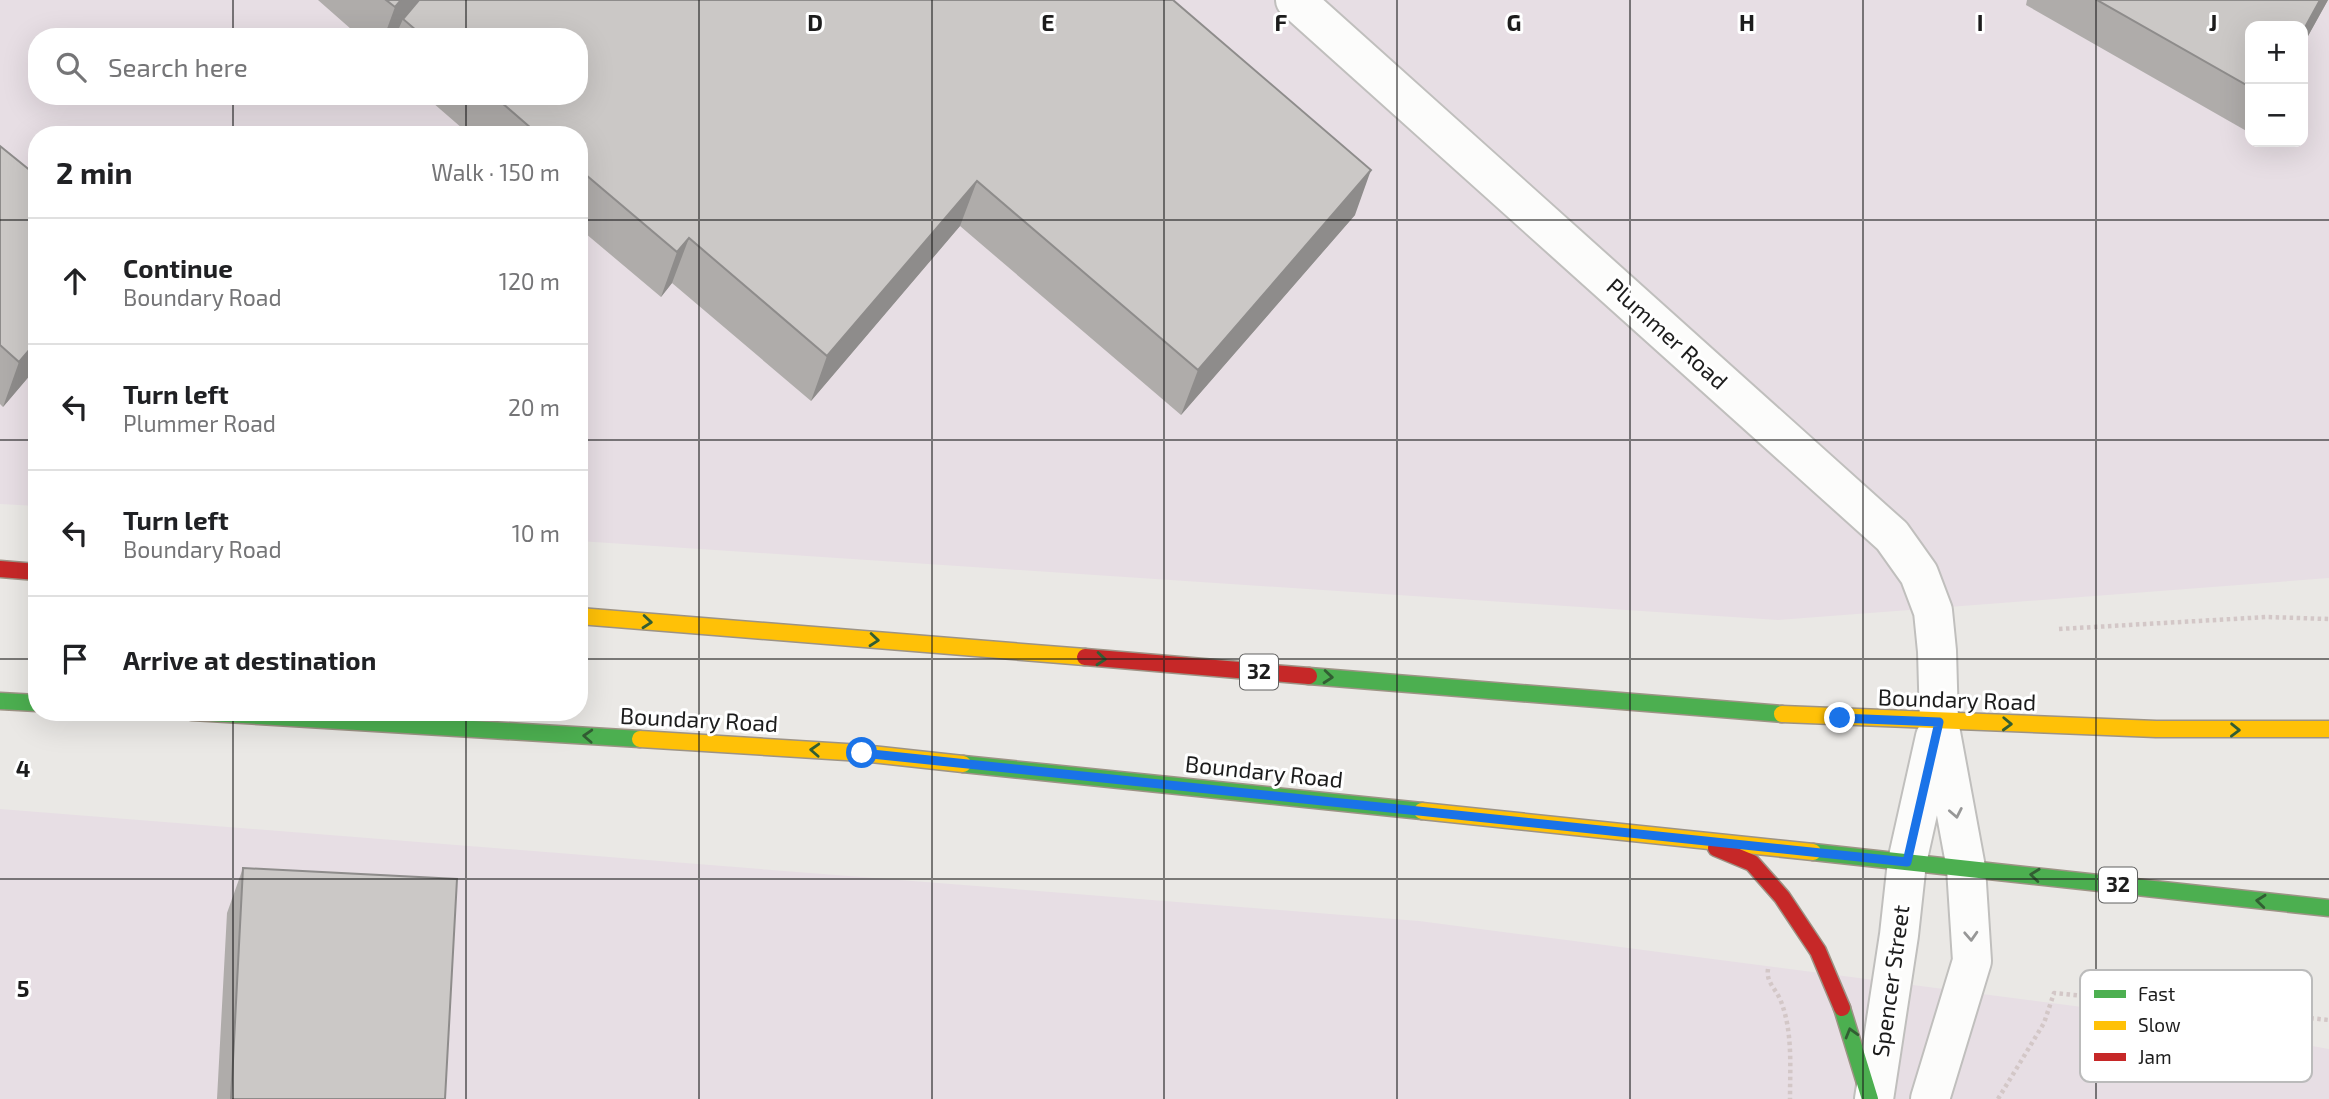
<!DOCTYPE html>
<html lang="en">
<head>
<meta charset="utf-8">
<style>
  body { margin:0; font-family:"Exo 2",sans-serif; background:#f2f2f2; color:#202124 }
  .controls { position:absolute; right:21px; top:21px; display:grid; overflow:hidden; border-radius:14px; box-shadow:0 7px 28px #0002 }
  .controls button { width:63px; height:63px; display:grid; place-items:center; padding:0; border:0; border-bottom:2px solid #e0e0e0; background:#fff; color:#202124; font:35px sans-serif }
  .stop { position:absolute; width:21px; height:21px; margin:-16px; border:5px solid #1a73e8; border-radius:50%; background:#fff }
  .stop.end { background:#1a73e8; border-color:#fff; box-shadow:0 2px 7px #0008 }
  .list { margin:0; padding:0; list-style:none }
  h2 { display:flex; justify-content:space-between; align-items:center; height:91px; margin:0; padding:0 28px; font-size:30px }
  h2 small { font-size:23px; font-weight:400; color:#757577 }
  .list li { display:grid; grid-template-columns:46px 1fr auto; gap:21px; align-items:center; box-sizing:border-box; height:126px; padding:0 28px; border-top:2px solid #e0e0e0 }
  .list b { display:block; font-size:26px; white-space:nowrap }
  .list p { margin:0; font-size:23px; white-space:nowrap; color:#757577 }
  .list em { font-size:23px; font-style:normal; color:#757577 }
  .icon { flex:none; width:38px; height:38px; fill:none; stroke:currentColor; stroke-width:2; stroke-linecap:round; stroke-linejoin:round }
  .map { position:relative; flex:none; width:2329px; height:1099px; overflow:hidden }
  .search { position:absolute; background:#fff; box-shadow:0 7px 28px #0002; left:28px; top:28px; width:560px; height:77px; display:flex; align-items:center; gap:18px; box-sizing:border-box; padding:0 24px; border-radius:28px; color:#757577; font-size:26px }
  .panel { position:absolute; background:#fff; box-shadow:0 7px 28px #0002; left:28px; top:126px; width:560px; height:595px; border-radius:28px }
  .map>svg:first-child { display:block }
  .industrial { fill:#e7dee4; fill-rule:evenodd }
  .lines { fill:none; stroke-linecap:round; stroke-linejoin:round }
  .street-casing { stroke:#c0bfbd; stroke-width:42 }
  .fast-casing { stroke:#9d9385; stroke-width:19 }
  .slow-casing { stroke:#9d9385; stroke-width:19 }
  .jam-casing { stroke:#9d9385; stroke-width:19 }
  .path { stroke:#d3c7c7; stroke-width:4.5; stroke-dasharray:3.5 3.5; stroke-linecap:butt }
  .street { stroke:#fcfcfb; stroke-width:38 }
  .fast { stroke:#4caf50; stroke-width:16 }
  .slow { stroke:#ffc107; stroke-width:16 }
  .jam { stroke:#c62828; stroke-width:16 }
  .wall { fill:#afacaa }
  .shaded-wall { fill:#8e8c8b }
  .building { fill:#cbc8c6; stroke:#8e8c8b; stroke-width:2 }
  .oneway { stroke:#325e33 }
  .oneway2 { stroke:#979797 }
  .route { stroke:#1a73e8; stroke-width:9 }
  .grid { fill:none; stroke:#1c1c1c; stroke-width:2; stroke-opacity:0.55 }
  .labels { text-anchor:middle; stroke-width:6; stroke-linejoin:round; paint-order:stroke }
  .shield { fill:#fff; stroke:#606060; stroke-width:2 }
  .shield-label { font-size:21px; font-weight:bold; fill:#1c1c1c }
  .street-label { font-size:23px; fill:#1c1c1c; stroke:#fff }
  .key { fill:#fff; stroke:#bbb; stroke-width:2 }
  .key-label { font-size:19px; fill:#1c1c1c }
  .grid-label { font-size:23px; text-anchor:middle; font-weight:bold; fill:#1c1c1c; stroke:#fff; stroke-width:6; stroke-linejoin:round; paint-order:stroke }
</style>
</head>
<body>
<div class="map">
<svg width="2329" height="1099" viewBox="0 0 2329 1099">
  <rect width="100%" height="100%" fill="#eae8e5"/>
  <path class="industrial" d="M0,0H2329V578L1778,620L579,541V135H37V506L0,504ZM2250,26H2303V142H2250ZM37,37H579V96H37Z
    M0,809L1419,921L2113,1011L2329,1049V1099H0Z"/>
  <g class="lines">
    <g class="street-casing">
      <path id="street" d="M1295,0L1892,536L1919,574L1933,611L1937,651L1939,722L1966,868L1972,961L1930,1099
        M1874,1099L1899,935L1907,862L1935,737"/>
    </g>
    <g class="fast-casing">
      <path id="fast" d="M1309,676L1782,714
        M0,701L37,703
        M192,712L640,739
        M963,764L1422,811
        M1813,852L2329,908
        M1842,1008L1870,1099"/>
    </g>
    <g class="slow-casing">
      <path id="slow" d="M579,616L1085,657
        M1782,714L2156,729H2329
        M640,739L862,753L963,764
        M1422,811L1813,852"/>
    </g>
    <g class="jam-casing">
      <path id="jam" d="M0,569L37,572
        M1085,657L1309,676
        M1716,848L1752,863L1782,897L1818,951L1842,1008"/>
    </g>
    <path class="path" d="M2059,629L2267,617L2329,619
      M1768,969C1766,982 1775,988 1780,999C1793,1030 1790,1066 1790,1099
      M1998,1099L2044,1023L2054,993L2329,1020"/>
    <use href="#street" class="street"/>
    <use href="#fast" class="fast"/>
    <use href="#slow" class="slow"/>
    <use href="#jam" class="jam"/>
  </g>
  <path class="wall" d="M318,0H1173L1355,215L1181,415L960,226L811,401L672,283L661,297L579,228V135H470L425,96H579V37H396L399,28L392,37H360Z
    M2027,0H2328L2303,45V26H2250V133L2026,5Z
    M0,146L37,367L3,407L0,404Z
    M243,868L445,1099H217L227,913Z"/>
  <path class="shaded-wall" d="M401,0H424L403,19L399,28L392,37H384L395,7Z
    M2320,0H2328L2303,45V31Z
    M1371,170L1355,215L1181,415L1198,370Z
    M977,181L960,226L811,401L827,356Z
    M689,238L672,283L661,297L677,252Z
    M37,341V367L3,407L19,362Z"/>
  <path class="building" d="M386,0H401L395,7Z
    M419,0H1173L1371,170L1198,370L977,181L827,356L689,238L677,252L579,169V135H539L494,96H579V37H424L403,19Z
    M2097,0H2320L2303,31V26H2250V87Z
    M0,146L37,176V341L19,362L0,345Z
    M243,868L457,879L445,1099H231Z"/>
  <defs><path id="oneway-chevron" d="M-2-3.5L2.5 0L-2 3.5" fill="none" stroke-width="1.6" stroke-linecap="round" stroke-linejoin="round" transform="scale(1.75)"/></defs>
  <g class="oneway">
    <use href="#oneway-chevron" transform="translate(647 622) rotate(5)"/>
    <use href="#oneway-chevron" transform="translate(874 640) rotate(5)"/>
    <use href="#oneway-chevron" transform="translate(1101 659) rotate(5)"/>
    <use href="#oneway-chevron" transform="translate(1328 677) rotate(5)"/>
    <use href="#oneway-chevron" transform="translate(2007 724) rotate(2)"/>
    <use href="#oneway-chevron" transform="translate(2235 730) rotate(1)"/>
    <use href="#oneway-chevron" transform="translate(588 736) rotate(-177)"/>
    <use href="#oneway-chevron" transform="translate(815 750) rotate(-177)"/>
    <use href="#oneway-chevron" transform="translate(2035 875) rotate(-174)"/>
    <use href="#oneway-chevron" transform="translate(2261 901) rotate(-174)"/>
    <use href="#oneway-chevron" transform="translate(1851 1033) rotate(-106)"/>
  </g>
  <g class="oneway2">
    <use href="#oneway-chevron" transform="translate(1956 813) rotate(79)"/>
    <use href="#oneway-chevron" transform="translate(1971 936) rotate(87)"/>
  </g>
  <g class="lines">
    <path class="route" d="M862,753L1907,862L1939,722L1840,718"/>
  </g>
  <path class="grid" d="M233,0V37M466,0V37M699,0V1099M932,0V1099M1164,0V1099M1397,0V1099M1630,0V1099M1863,0V1099M2096,0V1099M233,96V135M466,96V135M0,220H37M579,220H2329M0,440H37M579,440H2329M0,659H37M579,659H2329M233,712V1099M466,712V1099M0,879H2329"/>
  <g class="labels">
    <g class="shield">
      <rect x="1240" y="654.5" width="38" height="35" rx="5"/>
      <rect x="2099" y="867.5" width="38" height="35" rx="5"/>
    </g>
    <g class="shield-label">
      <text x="1259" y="679">32</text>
      <text x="2118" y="892">32</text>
    </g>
    <g class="street-label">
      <text transform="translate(1667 334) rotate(42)" y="8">Plummer Road</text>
      <text transform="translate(1957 700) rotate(2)" y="8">Boundary Road</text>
      <text transform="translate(699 720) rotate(3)" y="8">Boundary Road</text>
      <text transform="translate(1264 772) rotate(6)" y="8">Boundary Road</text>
      <text transform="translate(1891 981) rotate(-82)" y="8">Spencer Street</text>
    </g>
  </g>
  <rect x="2080" y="970" width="232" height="112" rx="10" class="key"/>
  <rect x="2094" y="990" width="32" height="8" fill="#4caf50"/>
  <rect x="2094" y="1021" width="32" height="9" fill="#ffc107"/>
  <rect x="2094" y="1053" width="32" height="8" fill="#c62828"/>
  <g class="key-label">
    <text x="2138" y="1001">Fast</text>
    <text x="2138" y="1032">Slow</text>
    <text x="2138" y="1064">Jam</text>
  </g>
  <g class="grid-label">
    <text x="815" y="31">D</text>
    <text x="1048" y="31">E</text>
    <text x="1281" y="31">F</text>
    <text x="1514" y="31">G</text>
    <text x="1747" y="31">H</text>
    <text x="1980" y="31">I</text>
    <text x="2213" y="31">J</text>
    <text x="23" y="777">4</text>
    <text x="23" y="997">5</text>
  </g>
</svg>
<div class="controls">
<button>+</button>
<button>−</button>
</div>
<div class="stop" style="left:862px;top:753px"></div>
<div class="stop end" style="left:1840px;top:718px"></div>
<div class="search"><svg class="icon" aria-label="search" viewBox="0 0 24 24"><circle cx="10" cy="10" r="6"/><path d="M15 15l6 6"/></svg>Search here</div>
<section class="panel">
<h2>2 min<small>Walk · 150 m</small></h2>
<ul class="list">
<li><svg class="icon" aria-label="ahead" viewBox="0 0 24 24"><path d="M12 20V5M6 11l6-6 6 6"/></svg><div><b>Continue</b><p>Boundary Road</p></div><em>120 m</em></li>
<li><svg class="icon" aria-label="left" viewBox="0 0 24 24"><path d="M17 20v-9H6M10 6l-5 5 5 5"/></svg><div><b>Turn left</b><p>Plummer Road</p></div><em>20 m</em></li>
<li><svg class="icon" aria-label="left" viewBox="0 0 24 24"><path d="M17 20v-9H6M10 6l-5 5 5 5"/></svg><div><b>Turn left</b><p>Boundary Road</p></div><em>10 m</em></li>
<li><svg class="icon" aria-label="arrive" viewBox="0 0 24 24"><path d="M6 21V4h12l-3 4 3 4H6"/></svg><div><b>Arrive at destination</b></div></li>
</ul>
</section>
</div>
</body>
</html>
